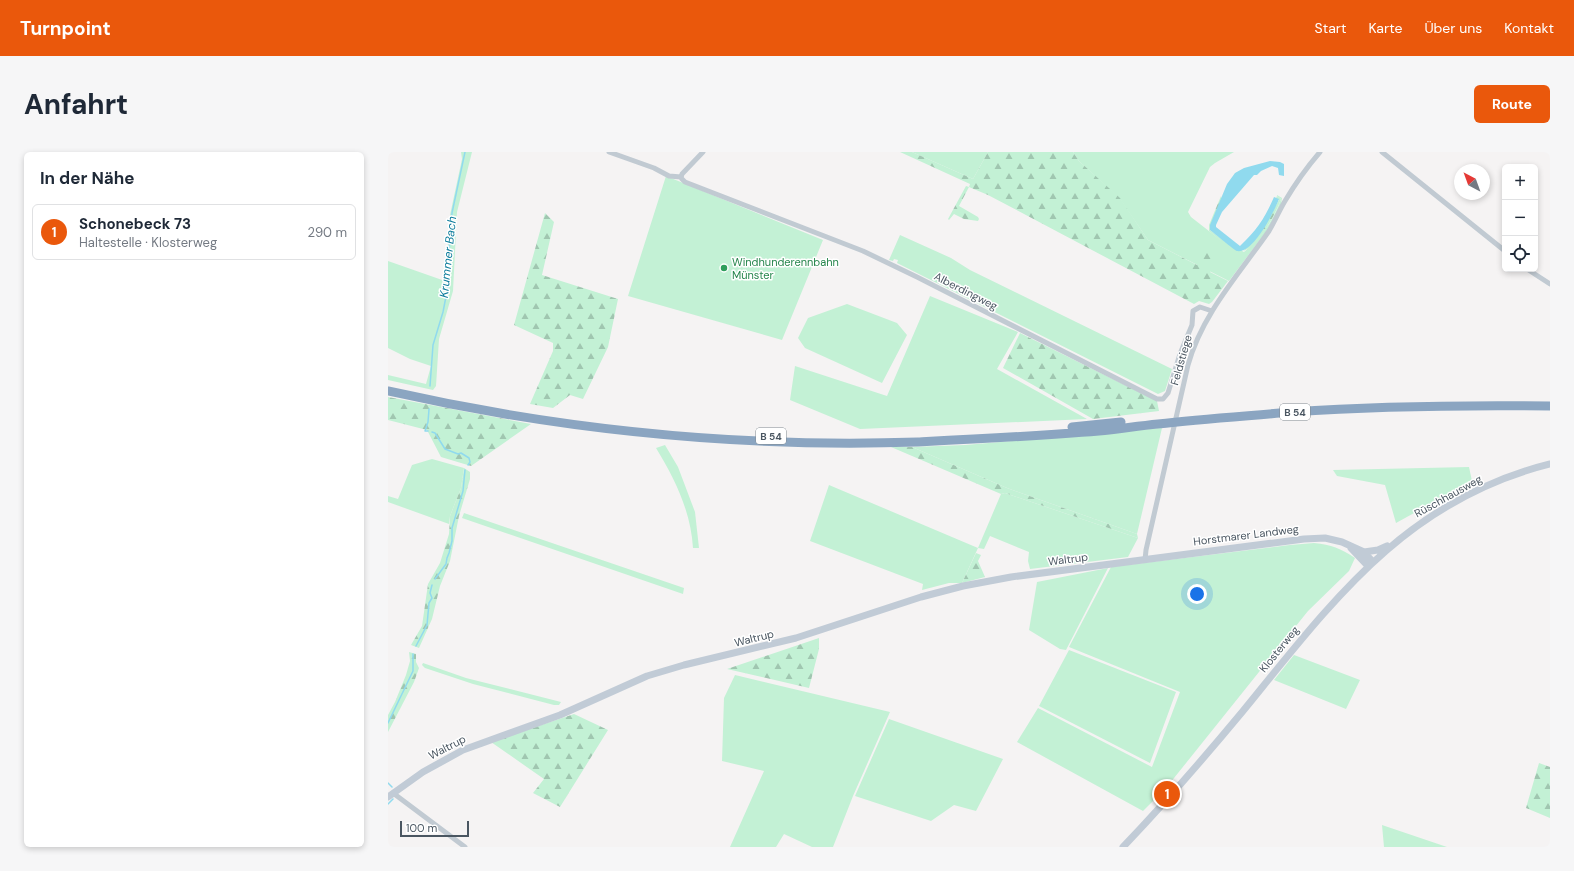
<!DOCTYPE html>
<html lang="de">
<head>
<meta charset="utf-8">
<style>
  body { margin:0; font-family:"DM Sans",sans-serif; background:#f6f6f7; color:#1f2937 }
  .controls { position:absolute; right:12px; top:12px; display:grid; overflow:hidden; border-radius:6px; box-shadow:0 2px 6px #0003 }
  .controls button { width:36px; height:36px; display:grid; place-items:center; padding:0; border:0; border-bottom:1px solid #e0e1e3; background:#fff; color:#1f2937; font:20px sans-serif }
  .compass { position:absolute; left:1066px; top:12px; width:36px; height:36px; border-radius:50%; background:#fff; box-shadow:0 2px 6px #0003; rotate:319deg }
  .scale { position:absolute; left:12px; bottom:10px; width:69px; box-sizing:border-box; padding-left:4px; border:2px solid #4a5661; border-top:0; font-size:11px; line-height:14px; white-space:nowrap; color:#4a5661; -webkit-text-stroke:3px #fff; paint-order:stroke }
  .you { position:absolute; left:809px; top:442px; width:14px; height:14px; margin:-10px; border:3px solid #fff; border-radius:50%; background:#1a73e8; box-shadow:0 0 0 6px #1a73e833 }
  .badge { display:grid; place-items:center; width:26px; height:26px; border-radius:50%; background:#ea580c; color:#fff; font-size:13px; font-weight:700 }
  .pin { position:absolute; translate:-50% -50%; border:2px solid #fff; box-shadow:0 1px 4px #0006 }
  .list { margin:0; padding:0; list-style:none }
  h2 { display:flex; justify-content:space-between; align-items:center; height:52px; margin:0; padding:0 16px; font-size:17px }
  h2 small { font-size:13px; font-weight:400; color:#747a83 }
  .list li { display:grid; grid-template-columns:26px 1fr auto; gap:12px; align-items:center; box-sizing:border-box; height:56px; margin:0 8px 8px; padding:0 8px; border:1px solid #e0e1e3; border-radius:6px }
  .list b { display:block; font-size:15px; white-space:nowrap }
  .list p { margin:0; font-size:13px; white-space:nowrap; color:#747a83 }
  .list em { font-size:13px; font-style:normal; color:#747a83 }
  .icon { flex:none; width:22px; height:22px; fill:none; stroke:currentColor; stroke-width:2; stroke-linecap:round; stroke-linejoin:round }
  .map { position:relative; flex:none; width:1162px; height:695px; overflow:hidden; border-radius:6px }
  header { display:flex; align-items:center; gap:24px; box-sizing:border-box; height:56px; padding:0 20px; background:#ea580c; color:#fff }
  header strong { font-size:19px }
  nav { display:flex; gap:22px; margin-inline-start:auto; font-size:14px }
  .intro { display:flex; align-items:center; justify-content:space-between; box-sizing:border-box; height:96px; padding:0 24px }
  h1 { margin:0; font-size:28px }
  .button { padding:10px 18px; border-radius:6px; background:#ea580c; color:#fff; font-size:14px; font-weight:700 }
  main { display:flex; gap:24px; padding:0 24px }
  aside { flex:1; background:#fff; border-radius:6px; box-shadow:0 2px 6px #0003 }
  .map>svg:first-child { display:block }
  .grass { fill:#c3f1d5 }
  .forest { fill:url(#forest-firs) }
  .water { fill:#90daee }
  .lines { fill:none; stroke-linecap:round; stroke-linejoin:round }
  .stream { stroke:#90daee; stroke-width:1.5 }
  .street { stroke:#c1cad2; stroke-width:5 }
  .secondary { stroke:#c1cbd6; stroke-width:7 }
  .highway { stroke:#8ba5c1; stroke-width:9 }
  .leisure-dot { fill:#2e9e5b; stroke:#fff; stroke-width:1.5 }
  .labels { text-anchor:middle; stroke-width:3; stroke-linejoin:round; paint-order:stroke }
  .shield { fill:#fff; stroke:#808990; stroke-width:1 }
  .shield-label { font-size:10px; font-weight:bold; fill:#4a5661 }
  .leisure-label { font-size:11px; fill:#27864d; stroke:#fff; text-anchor:start }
  .street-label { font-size:11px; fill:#4a5661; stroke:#fff }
  .water-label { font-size:12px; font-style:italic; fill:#0c7c9b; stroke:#fff }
</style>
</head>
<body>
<header>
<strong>Turnpoint</strong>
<nav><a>Start</a><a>Karte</a><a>Über uns</a><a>Kontakt</a></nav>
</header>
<div class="intro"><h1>Anfahrt</h1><a class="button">Route</a></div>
<main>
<aside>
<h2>In der Nähe<small></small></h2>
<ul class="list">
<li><span class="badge">1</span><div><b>Schonebeck 73</b><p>Haltestelle · Klosterweg</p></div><em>290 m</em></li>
</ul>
</aside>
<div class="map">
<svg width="1162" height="695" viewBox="0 0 1162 695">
  <defs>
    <pattern id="forest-firs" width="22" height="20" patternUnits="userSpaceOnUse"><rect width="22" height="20" fill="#c3f1d5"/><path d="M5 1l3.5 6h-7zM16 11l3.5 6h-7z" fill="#a0c6b0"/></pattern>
  </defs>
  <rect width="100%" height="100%" fill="#f5f3f3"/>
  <path class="grass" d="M73,0H84L69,60L65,139L51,187L48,234L45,238L0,228V223L38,232L43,214L22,207L0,196V109L57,129L62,63L74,7Z
    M524,0H600L585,27Z
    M685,0H846L827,11L822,15L800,60L803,65L835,90L856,100C873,86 886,68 893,47L889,44V43L894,46L893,53L886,69L841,129L760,88L732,47L691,9Z
    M278,24L435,88L394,188L240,144Z
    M512,83L563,106L582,118L784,217L777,239L770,242L509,111L510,108L506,107L505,109L501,108Z
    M542,144L630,180L609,217L699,267L472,277L402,248L407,214L499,244Z
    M459,152L509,171L519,183L494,231L417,196L410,186L420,166Z
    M774,276L749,382L619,336L524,295L577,293Z
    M277,293L290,315L307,360L311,396H305C303,360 287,327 268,296Z
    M44,307L76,316L73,336L62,364L61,372L0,350V344L10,347L24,313Z
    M1081,315L1084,329L1008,371L997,333L949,324L945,318Z
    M441,333L590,396L613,342L617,341L750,386L740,405L642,417L640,409L641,400L602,384L596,397L590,396L574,431H561L534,438L535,432L422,389Z
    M76,361L296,436L295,442L74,366Z
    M926,391C944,393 952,396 967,406L961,419L920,459L778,636L755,659L629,590L650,556L764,615L792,540L681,495L723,415L902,393Z
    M720,416L678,498L672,497L641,478L649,430Z
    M681,498L788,540L762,611L651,554Z
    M906,503L972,528L958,557L886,528Z
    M35,511L78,526L173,550L171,553H166L85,532L37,516L34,513Z
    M347,523L502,560L465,644L445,695H424L396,682L388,695H342L376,619L334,609L336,546Z
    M501,567L615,607L588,659L566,653L543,669L467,644Z
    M994,673L1059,695H996Z"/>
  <path class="forest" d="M512,0H524L585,27L600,0H685L691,9L732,46L760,88L809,113L818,100L826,101L831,107L822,120L840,129L824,150L821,152L811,149L806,152L600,43L581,35L571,54L590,65L591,67L590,69L576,67L566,62L561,68L560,67L578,34L581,35L582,32Z
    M833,44L834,47L822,78L836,89L855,99L870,84L891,48L888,46L889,44L893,47C888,62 864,108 845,99L821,79V73Z
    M157,61L166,70L154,123L230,147L220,195L195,247L182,243L165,256L142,252L165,199V191L126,173Z
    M632,181L769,249L771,259L705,267L615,216Z
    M0,245L143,272L83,314L53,305L39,278L0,268Z
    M503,295H524L619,336L749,382L750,386L617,341L613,342Z
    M76,316L82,320V327L71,364L62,409L52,434L44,467L31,496L23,493L34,474L40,432L52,411L61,382L62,364L73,336Z
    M588,401L593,403L590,409L597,425L574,431Z
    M431,486V497L421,536L339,517Z
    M21,500L28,502V510L31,516L26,530L0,580V563L7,550L18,523L22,509Z
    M186,562L220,578L172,655L145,641L156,627L103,590Z
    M1151,611L1162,615V666L1138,656Z"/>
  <path class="water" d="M882,9L892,10L896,12V24L891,23L890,16L884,14L873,19L869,23H866L834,60L828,73V75L852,94C869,78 877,66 886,45L891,47C886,60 865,102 849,99C846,98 826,81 822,78V73L839,32L847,21L856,16Z"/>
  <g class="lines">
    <path class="stream" d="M42,234L45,193L55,160L60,134L61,100L64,61L77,0
      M40,279H37L40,270L41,257
      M44,280L47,281L57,297L70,302L73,301L81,306L82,310L80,313
      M47,427L58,412L59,406L61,401L64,389V376L75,339L77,318
      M28,494L39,473L41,451L44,446L42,441L44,433
      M0,571L25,519V502
      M0,631L4,635
      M0,652L5,647"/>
    <path class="street" d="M221,0L266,16L281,24L293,25
      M315,0L294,22L293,26L297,30L475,99L529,125L769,247H775L780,241L792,202L804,173L805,159L812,155L824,159
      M994,0L1117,99
      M1139,117L1162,132
      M757,408L758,398L800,213C814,162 851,122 881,79C887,69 891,59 897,49C907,32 919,15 932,0
      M5,641L77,695"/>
    <path class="secondary" d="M963,396L980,414
      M976,400L990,398L999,394
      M0,645L35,620L75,598L172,563L259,524L296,513L408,486L533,445L575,434L623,425L916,387L937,386L954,390L976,400L985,410
      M735,695C777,651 816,606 855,559C944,450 1017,348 1162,312"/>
    <path class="highway" d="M0,239C173,278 352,296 530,290C590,287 651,284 711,279C731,277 750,274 770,272C814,267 859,264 904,260C990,254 1076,253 1162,254
      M684,275L733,270"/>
  </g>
  <circle class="leisure-dot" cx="336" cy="116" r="4"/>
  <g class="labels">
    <g class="shield">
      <rect x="892" y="252" width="30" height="16" rx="3"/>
      <rect x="368" y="276" width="30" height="16" rx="3"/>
    </g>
    <g class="shield-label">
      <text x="907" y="264">B 54</text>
      <text x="383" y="288">B 54</text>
    </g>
    <g class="leisure-label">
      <text x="344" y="114">Windhunderennbahn<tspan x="344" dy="13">Münster</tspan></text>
    </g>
    <g class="street-label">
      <text transform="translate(578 139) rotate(27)" y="4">Alberdingweg</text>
      <text transform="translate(793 208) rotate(-74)" y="4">Feldstiege</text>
      <text transform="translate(1060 344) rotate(-29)" y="4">Rüschhausweg</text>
      <text transform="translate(858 383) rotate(-7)" y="4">Horstmarer Landweg</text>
      <text transform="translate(680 407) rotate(-7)" y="4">Waltrup</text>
      <text transform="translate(366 486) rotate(-14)" y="4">Waltrup</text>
      <text transform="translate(891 497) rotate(-51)" y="4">Klosterweg</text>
      <text transform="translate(59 595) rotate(-27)" y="4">Waltrup</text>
    </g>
    <g class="water-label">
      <text transform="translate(60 105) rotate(-84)" y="4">Krummer Bach</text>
    </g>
  </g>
</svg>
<div class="controls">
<button>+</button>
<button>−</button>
<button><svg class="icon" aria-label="locate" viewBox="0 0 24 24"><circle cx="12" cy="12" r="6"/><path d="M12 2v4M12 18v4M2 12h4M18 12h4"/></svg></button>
</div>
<svg class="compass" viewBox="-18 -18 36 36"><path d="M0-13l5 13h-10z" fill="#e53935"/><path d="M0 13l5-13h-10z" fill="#747a83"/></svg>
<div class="scale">100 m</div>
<div class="you"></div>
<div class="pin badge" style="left:779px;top:642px">1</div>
</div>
</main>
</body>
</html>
